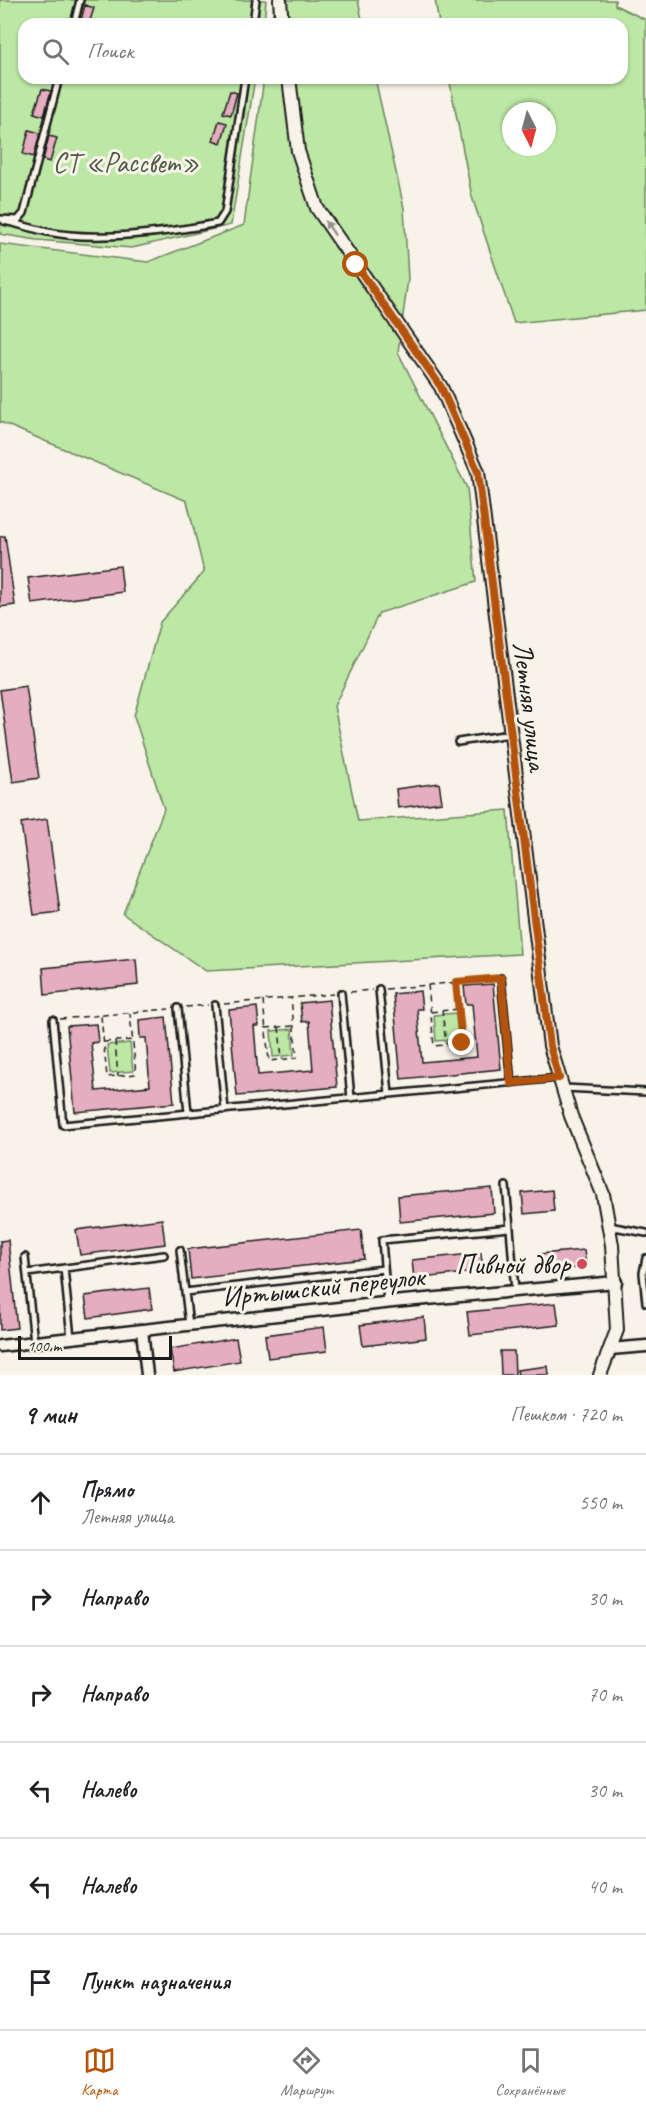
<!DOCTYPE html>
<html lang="ru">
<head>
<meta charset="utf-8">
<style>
  body { margin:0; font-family:Caveat,sans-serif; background:#f6f6f6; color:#202124 }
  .compass { position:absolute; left:502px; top:102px; width:54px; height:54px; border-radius:50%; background:#fff; box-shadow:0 2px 4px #0004; rotate:174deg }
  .scale { position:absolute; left:18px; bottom:15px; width:154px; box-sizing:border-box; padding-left:6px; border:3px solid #1c1c1c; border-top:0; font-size:16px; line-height:21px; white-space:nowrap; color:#1c1c1c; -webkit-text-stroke:4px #f7f3e8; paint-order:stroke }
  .stop { position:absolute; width:18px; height:18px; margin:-14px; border:4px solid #b45309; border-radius:50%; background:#fff }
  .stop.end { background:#b45309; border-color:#fff; box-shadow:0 2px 6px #0008 }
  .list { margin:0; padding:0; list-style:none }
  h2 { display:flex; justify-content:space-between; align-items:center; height:78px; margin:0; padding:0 24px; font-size:26px }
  h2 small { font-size:20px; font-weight:400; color:#757577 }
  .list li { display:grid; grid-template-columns:39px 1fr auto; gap:18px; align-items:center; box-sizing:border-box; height:96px; padding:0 24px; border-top:2px solid #e0e0e0 }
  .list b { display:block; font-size:22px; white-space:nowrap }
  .list p { margin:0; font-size:20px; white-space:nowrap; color:#757577 }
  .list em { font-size:20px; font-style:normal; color:#757577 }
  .icon { flex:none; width:33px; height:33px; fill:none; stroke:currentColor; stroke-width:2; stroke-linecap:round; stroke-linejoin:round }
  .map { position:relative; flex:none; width:646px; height:1375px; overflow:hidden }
  .search { position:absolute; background:#fff; box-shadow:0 2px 4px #0004; left:18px; right:18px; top:18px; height:66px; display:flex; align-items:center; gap:15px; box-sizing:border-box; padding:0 21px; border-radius:18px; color:#757577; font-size:22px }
  .sheet { height:654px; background:#fff }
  nav { display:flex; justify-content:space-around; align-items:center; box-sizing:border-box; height:84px; border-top:2px solid #e0e0e0; background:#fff; font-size:16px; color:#757577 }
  nav a { display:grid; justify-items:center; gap:3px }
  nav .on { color:#b45309 }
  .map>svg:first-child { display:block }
  .green { fill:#bce7a4; stroke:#6c8260; stroke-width:1.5; fill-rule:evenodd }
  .building { fill:#e5adc0; stroke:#1c1c1c; stroke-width:1.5 }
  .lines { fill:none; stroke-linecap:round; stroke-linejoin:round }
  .service-casing { stroke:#1c1c1c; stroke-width:10 }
  .minor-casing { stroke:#1c1c1c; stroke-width:15 }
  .tertiary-casing { stroke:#1c1c1c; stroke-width:16 }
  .path { stroke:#1c1c1c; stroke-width:1.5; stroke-dasharray:6 4.5; stroke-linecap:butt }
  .service { stroke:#f7f3e8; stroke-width:5 }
  .minor { stroke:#f7f3e8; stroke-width:10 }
  .tertiary { stroke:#f7f3e8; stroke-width:12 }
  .oneway { fill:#94928c }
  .route { stroke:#b45309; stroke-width:8 }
  .poi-dot { fill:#d1495b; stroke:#f7f3e8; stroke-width:2 }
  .labels { text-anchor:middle; stroke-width:6; stroke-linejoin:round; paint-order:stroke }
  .park-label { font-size:28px; fill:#4c5945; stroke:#f7f3e8 }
  .street-label { font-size:28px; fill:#1c1c1c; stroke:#f7f3e8 }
  .poi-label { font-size:28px; fill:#1c1c1c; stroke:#f7f3e8; text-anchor:end }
</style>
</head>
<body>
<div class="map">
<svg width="646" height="1375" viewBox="0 0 646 1375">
  <rect width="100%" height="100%" fill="#f7f3e8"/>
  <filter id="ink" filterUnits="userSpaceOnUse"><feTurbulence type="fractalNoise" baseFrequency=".0167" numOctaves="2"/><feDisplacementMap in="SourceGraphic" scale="12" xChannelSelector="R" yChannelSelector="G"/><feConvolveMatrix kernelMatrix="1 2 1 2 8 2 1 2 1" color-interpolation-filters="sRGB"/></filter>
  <g filter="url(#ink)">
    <path class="green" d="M0,0H266L264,24H24V78H255L231,225L132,248L37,240L0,234Z
      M274,0H358L363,24H272Z
      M435,0H615V5L646,20V310L514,323L472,197L449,78H622V24H439ZM511,111H547V147H511Z
      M264,78H375L404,208L408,279L398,352L467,488L476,582L379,613L334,706L358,821L508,810L520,954L206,971L123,914L164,809L134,716L160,622L204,572L187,501L0,422V244L148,262L244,225Z
      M456,1013L459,1039L436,1041L434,1015Z
      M292,1029L294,1055L273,1057L271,1031Z
      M130,1043L133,1071L110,1073L107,1045Z"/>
    <path class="building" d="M85,5L94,8L89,24H80Z
      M42,89L51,91L44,116L34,113Z
      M230,91L237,93L231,115L223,113Z
      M219,121L227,123L221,143L213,140Z
      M29,130L40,133L34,157L23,154Z
      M49,136L57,138L50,162L43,160Z
      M5,536L15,605L0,607V537Z
      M120,566L123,592L32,604L28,578Z
      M26,686L39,778L13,782L0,690Z
      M439,783L442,802L398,808L396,789Z
      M47,819L60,912L34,915L21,823Z
      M136,959L138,985L45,995L43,968Z
      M493,984L501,1069L401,1079L393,994L420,991L422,1009H417L422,1062L477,1057L472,1004H466L464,986Z
      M329,1000L337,1087L237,1096L229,1010L257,1007L259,1026H254L258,1075L313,1070L309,1021L302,1022L300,1003Z
      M166,1017L174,1103L75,1112L67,1026L96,1024L98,1042L91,1043L96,1091L150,1086L146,1038H140L139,1020Z
      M492,1188L494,1213L400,1222L398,1196Z
      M552,1190L554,1211L524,1214L522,1193Z
      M162,1219L165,1244L80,1255L76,1230Z
      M361,1230L364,1259L191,1279L188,1249Z
      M8,1240L17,1328L0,1330V1241Z
      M584,1250L586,1267L542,1271L540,1254Z
      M481,1253L483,1271L414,1279L412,1260Z
      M149,1288L152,1309L88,1318L85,1296Z
      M556,1303L559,1325L470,1335L467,1312Z
      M424,1317L426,1338L363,1346L360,1325Z
      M324,1327L327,1351L268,1358L265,1335Z
      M236,1338L240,1361L174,1372L170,1349Z
      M500,1351H514L515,1375H501Z
      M548,1366L549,1375H518L517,1370Z"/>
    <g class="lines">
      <g class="service-casing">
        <path id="service" d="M74,24L80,0
          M253,24L256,0
          M0,219L18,220L24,213L59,78
          M4,221C19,224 33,229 48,232C95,242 172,232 218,223L225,212L245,78
          M458,742L510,734
          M501,978L511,1083
          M379,989L389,1094
          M341,993L351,1098
          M215,1005L225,1110
          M178,1008L188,1113
          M53,1020L63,1125L559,1078
          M564,1088L646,1092
          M506,1186L510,1228
          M609,1226L646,1233
          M180,1250L189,1325
          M25,1257L34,1342
          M646,1258L643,1273L646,1303
          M64,1268L71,1338
          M27,1273L164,1255
          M185,1292L384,1269
          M387,1303L382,1240L510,1228L515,1291"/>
      </g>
      <g class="minor-casing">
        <path id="minor" d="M142,1330L147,1375
          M0,1346L393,1302L616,1282
          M610,1349L646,1346"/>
      </g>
      <g class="tertiary-casing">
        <path id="tertiary" d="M280,0L282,24
          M289,78L298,151L317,208L441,387L478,472L550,1046L571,1116L603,1194L612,1245L617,1330L600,1375"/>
      </g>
      <path class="path" d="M428,985L434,1046L462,1043L456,983
        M386,989L491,979
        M350,992L372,990
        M263,1001L269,1061L297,1058L291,998
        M224,1004L333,994
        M186,1007L208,1005
        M442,1010L446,1044
        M431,1012L458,1009
        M101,1016L107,1077L136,1074L130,1014
        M60,1019L169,1009
        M279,1027L282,1059
        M266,1028L293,1026
        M115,1041L118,1076
        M104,1042L133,1040"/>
      <use href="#service" class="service"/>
      <use href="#minor" class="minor"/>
      <use href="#tertiary" class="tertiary"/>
    </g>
    <defs><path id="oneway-solid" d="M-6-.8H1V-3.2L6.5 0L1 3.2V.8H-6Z" transform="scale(1.5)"/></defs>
    <use class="oneway" href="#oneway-solid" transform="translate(330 228) rotate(-124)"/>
  </g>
  <g class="lines" filter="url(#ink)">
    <path class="route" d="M356,265L441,387L478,472L550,1046L559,1078L511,1083L501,978L456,982L462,1043"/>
  </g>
  <circle class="poi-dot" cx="582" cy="1264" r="6"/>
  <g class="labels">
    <g class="park-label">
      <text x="126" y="172">СТ «Рассвет»</text>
    </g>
    <g class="street-label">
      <text transform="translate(531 706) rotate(83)" y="10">Летняя улица</text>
      <text transform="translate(323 1286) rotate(-6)" y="10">Иртышский переулок</text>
    </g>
    <g class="poi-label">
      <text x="570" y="1274">Пивной двор</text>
    </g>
  </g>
</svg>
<svg class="compass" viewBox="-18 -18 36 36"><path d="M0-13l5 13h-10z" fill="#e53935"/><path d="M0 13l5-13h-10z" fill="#757577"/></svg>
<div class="scale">100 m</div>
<div class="stop" style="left:356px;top:265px"></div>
<div class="stop end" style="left:462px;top:1043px"></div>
<div class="search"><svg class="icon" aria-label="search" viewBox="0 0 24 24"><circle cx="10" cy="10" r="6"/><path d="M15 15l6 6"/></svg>Поиск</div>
</div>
<section class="sheet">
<h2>9 мин<small>Пешком · 720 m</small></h2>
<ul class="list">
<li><svg class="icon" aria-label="ahead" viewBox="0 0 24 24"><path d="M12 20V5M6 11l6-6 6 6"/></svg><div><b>Прямо</b><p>Летняя улица</p></div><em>550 m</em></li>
<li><svg class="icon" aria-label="right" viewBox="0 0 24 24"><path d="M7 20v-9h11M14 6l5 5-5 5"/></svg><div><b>Направо</b></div><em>30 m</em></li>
<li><svg class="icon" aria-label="right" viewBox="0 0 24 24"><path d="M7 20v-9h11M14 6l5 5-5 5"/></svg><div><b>Направо</b></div><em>70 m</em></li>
<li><svg class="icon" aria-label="left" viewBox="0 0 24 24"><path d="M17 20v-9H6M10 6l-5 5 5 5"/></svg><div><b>Налево</b></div><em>30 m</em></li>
<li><svg class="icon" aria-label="left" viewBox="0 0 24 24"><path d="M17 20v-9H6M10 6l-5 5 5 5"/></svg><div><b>Налево</b></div><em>40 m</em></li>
<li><svg class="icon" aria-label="arrive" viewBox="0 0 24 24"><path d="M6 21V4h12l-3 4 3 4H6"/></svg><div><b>Пункт назначения</b></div></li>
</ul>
</section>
<nav>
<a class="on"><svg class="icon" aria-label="map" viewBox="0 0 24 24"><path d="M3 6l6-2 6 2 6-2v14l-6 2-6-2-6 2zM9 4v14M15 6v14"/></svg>Карта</a>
<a><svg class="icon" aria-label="directions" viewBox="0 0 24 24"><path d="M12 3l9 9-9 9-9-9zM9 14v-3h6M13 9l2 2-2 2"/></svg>Маршрут</a>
<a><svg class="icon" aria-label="saved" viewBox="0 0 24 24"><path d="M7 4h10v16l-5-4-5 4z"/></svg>Сохранённые</a>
</nav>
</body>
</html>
